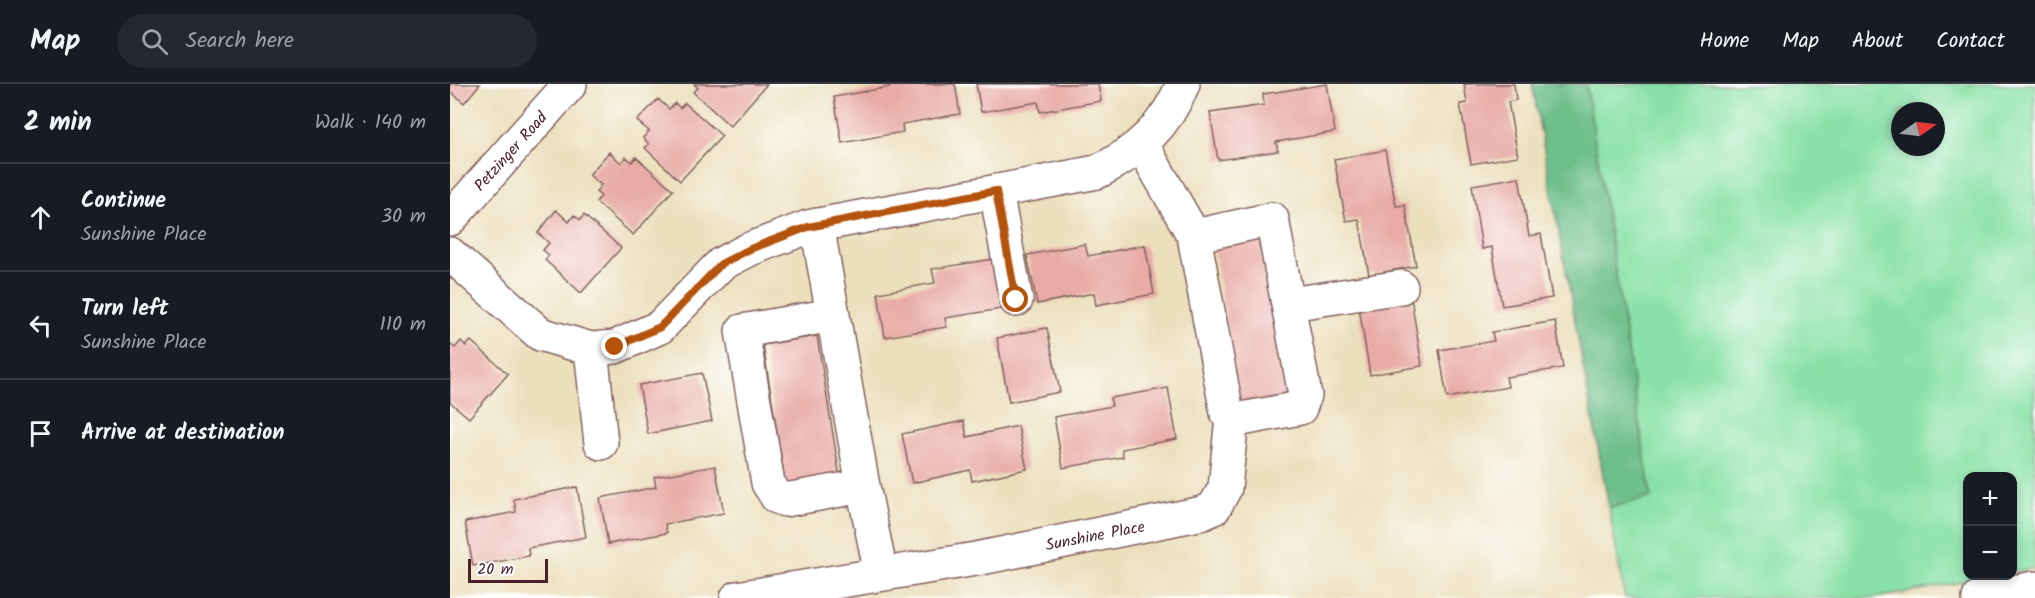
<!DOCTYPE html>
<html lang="en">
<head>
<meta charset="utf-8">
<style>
  body { margin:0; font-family:Kalam,sans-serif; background:#242831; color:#f1f3f6 }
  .controls { position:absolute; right:18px; bottom:18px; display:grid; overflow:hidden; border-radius:12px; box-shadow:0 3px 9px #0003 }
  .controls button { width:54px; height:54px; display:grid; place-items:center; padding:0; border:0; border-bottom:2px solid #363941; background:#171b24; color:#f1f3f6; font:30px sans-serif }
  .compass { position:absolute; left:1441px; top:18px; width:54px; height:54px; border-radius:50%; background:#171b24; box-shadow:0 3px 9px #0003; rotate:76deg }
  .scale { position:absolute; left:18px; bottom:15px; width:80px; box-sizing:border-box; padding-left:6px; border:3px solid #4a1f2b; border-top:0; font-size:16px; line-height:21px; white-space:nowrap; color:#4a1f2b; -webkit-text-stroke:4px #fff; paint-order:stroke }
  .stop { position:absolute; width:18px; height:18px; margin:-14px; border:4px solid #b45309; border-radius:50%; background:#fff }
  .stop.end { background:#b45309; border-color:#fff; box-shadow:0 2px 6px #0008 }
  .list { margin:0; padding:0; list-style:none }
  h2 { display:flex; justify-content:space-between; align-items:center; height:78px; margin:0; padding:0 24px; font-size:26px }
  h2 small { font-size:20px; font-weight:400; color:#9ea1a6 }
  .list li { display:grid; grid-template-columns:39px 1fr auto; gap:18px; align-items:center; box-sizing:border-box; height:108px; padding:0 24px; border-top:2px solid #363941 }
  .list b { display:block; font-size:22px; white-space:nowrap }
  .list p { margin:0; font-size:20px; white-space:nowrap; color:#9ea1a6 }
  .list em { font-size:20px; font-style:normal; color:#9ea1a6 }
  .icon { flex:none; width:33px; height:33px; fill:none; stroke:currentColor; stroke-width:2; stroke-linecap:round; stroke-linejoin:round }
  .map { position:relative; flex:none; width:1585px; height:514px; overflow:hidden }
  header { display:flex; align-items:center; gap:36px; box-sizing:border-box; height:84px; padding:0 30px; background:#171b24; border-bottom:2px solid #363941 }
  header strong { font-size:28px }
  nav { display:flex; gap:33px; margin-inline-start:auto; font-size:21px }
  .search { width:420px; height:54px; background:#242831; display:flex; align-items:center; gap:15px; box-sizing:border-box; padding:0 21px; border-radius:33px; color:#9ea1a6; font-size:22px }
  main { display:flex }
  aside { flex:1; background:#171b24 }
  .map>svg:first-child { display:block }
  .green { fill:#88e1a6; stroke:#698068; stroke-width:1.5; fill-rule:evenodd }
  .forest { fill:#6ebf8b; stroke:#5c6f5b; stroke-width:1.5 }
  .building { fill:#e8aba6 }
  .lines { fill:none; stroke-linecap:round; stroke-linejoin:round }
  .minor-casing { stroke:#82625e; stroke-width:36 }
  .minor { stroke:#fff; stroke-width:33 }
  .route { stroke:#b45309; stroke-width:8 }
  .labels { text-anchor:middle; stroke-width:4.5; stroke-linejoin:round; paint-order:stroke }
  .street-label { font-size:16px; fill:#4a1f2b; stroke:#fff }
</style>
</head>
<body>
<header>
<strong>Map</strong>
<div class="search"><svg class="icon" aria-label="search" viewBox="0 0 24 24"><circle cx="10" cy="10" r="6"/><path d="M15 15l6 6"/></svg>Search here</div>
<nav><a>Home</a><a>Map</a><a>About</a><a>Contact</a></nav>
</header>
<main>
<aside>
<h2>2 min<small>Walk · 140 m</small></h2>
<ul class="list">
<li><svg class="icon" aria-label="ahead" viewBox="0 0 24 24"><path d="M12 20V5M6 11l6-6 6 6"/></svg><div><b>Continue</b><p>Sunshine Place</p></div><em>30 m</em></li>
<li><svg class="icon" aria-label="left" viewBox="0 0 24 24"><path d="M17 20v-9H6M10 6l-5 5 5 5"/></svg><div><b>Turn left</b><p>Sunshine Place</p></div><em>110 m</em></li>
<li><svg class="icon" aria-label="arrive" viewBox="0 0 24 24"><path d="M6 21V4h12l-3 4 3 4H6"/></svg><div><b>Arrive at destination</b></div></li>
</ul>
</aside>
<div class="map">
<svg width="1585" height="514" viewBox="0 0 1585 514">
  <rect width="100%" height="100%" fill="#fff"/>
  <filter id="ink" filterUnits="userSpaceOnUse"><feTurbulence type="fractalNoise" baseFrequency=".0167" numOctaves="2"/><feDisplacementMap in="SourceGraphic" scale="12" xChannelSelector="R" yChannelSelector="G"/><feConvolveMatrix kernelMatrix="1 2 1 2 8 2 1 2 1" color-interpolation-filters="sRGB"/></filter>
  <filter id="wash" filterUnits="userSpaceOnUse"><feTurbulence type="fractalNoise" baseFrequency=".008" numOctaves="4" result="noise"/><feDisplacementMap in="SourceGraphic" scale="24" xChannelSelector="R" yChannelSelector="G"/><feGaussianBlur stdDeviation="1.35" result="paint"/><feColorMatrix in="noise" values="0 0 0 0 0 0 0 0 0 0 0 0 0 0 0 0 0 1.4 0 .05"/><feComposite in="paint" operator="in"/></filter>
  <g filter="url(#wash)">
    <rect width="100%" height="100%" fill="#ebdfbc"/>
    <path class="green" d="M1136,0H1585V484L1563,488L1562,392H1518V492H1546L1425,514H1175L1159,424L1201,413ZM1450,27H1486V63H1450Z"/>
    <path class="forest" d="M1082,0H1136L1201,413L1159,424Z"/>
    <g id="blocks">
      <path class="building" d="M0,0H30L14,19L0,7Z
        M244,0H317L280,42L243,8L248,4Z
        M439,0H505L510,30L452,40L453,48L392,59L384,13L440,3Z
        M526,0H648L651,17L590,28L588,18L531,28Z
        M877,0L885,48L826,58L828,67L768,76L760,29L814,21L813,10Z
        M1014,0H1064L1066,16L1058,18L1068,72L1021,80L1010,20L1017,19Z
        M208,15L219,25L225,19L230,24L235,19L272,52L230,97L195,64L199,60L193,54L199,47L187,37Z
        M935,66L946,122L955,121L966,182L919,191L909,135L896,137L884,75Z
        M159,68L171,79L176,73L182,78L186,73L223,106L183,151L146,118L151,112L146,108L151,101L139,91Z
        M1069,93L1079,152L1091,150L1102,214L1052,222L1042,163L1032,165L1022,101Z
        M106,126L119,138L124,131L130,136L134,131L171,164L131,209L95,176L99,171L93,166L99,159L88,149Z
        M818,146L847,313L791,322L762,156Z
        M635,160L638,172L695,161L704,210L646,221L644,209L587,220L577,171Z
        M543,175L551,225L495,234L497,243L435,253L428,209L485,199L482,185Z
        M961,214L972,282L920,291L909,223Z
        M1105,237L1113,284L1056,293L1058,303L997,314L989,266L1044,257L1042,248Z
        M597,244L610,308L559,318L547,254Z
        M367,252L390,394L336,403L313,261Z
        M11,257L16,262L21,257L58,290L19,334L0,318V260L5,264Z
        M252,289L262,337L198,350L189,301Z
        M718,304L727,355L672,365L673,373L613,384L604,333L662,322L660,314Z
        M514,337L517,353L568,342L577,385L522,397L520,386L462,399L452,350Z
        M265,382L274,429L215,440L217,449L158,460L150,414L206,403L204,393Z
        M127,403L136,453L78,464L79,472L23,482L15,438L66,428L64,415Z"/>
    </g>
  </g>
  <g filter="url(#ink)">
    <use href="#blocks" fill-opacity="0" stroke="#82625e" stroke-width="1.5"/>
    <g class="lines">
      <g class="minor-casing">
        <path id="minor" d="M692,61L744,152
          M546,107L566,216
          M0,135L120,0
          M822,135L855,311L850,324L786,336L777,329L744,152Z
          M367,141L383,231
          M0,170L90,250L141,265L151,359
          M840,220L951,203
          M383,231L413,402L335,416L327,413L318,399L292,247Z
          M141,265L165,263L210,243L271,180L300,165L358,143L647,88C688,68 716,42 733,0
          M413,402L431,490
          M287,514L526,475L753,429L764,424L775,404L782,333
          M1529,514L1585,504"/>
      </g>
      <use href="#minor" class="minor"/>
    </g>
  </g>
  <g class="lines" filter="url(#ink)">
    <path class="route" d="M165,263L210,243L271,180L300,165L358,143L546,107L566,216"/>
  </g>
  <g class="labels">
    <g class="street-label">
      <text transform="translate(60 67) rotate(-48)" y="6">Petzinger Road</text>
      <text transform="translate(645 451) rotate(-11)" y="6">Sunshine Place</text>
    </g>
  </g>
</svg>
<div class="controls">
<button>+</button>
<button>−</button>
</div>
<svg class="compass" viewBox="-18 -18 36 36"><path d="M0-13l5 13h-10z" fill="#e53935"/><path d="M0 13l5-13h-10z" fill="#9ea1a6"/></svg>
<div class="scale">20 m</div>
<div class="stop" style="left:566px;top:216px"></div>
<div class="stop end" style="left:165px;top:263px"></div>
</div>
</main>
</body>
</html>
